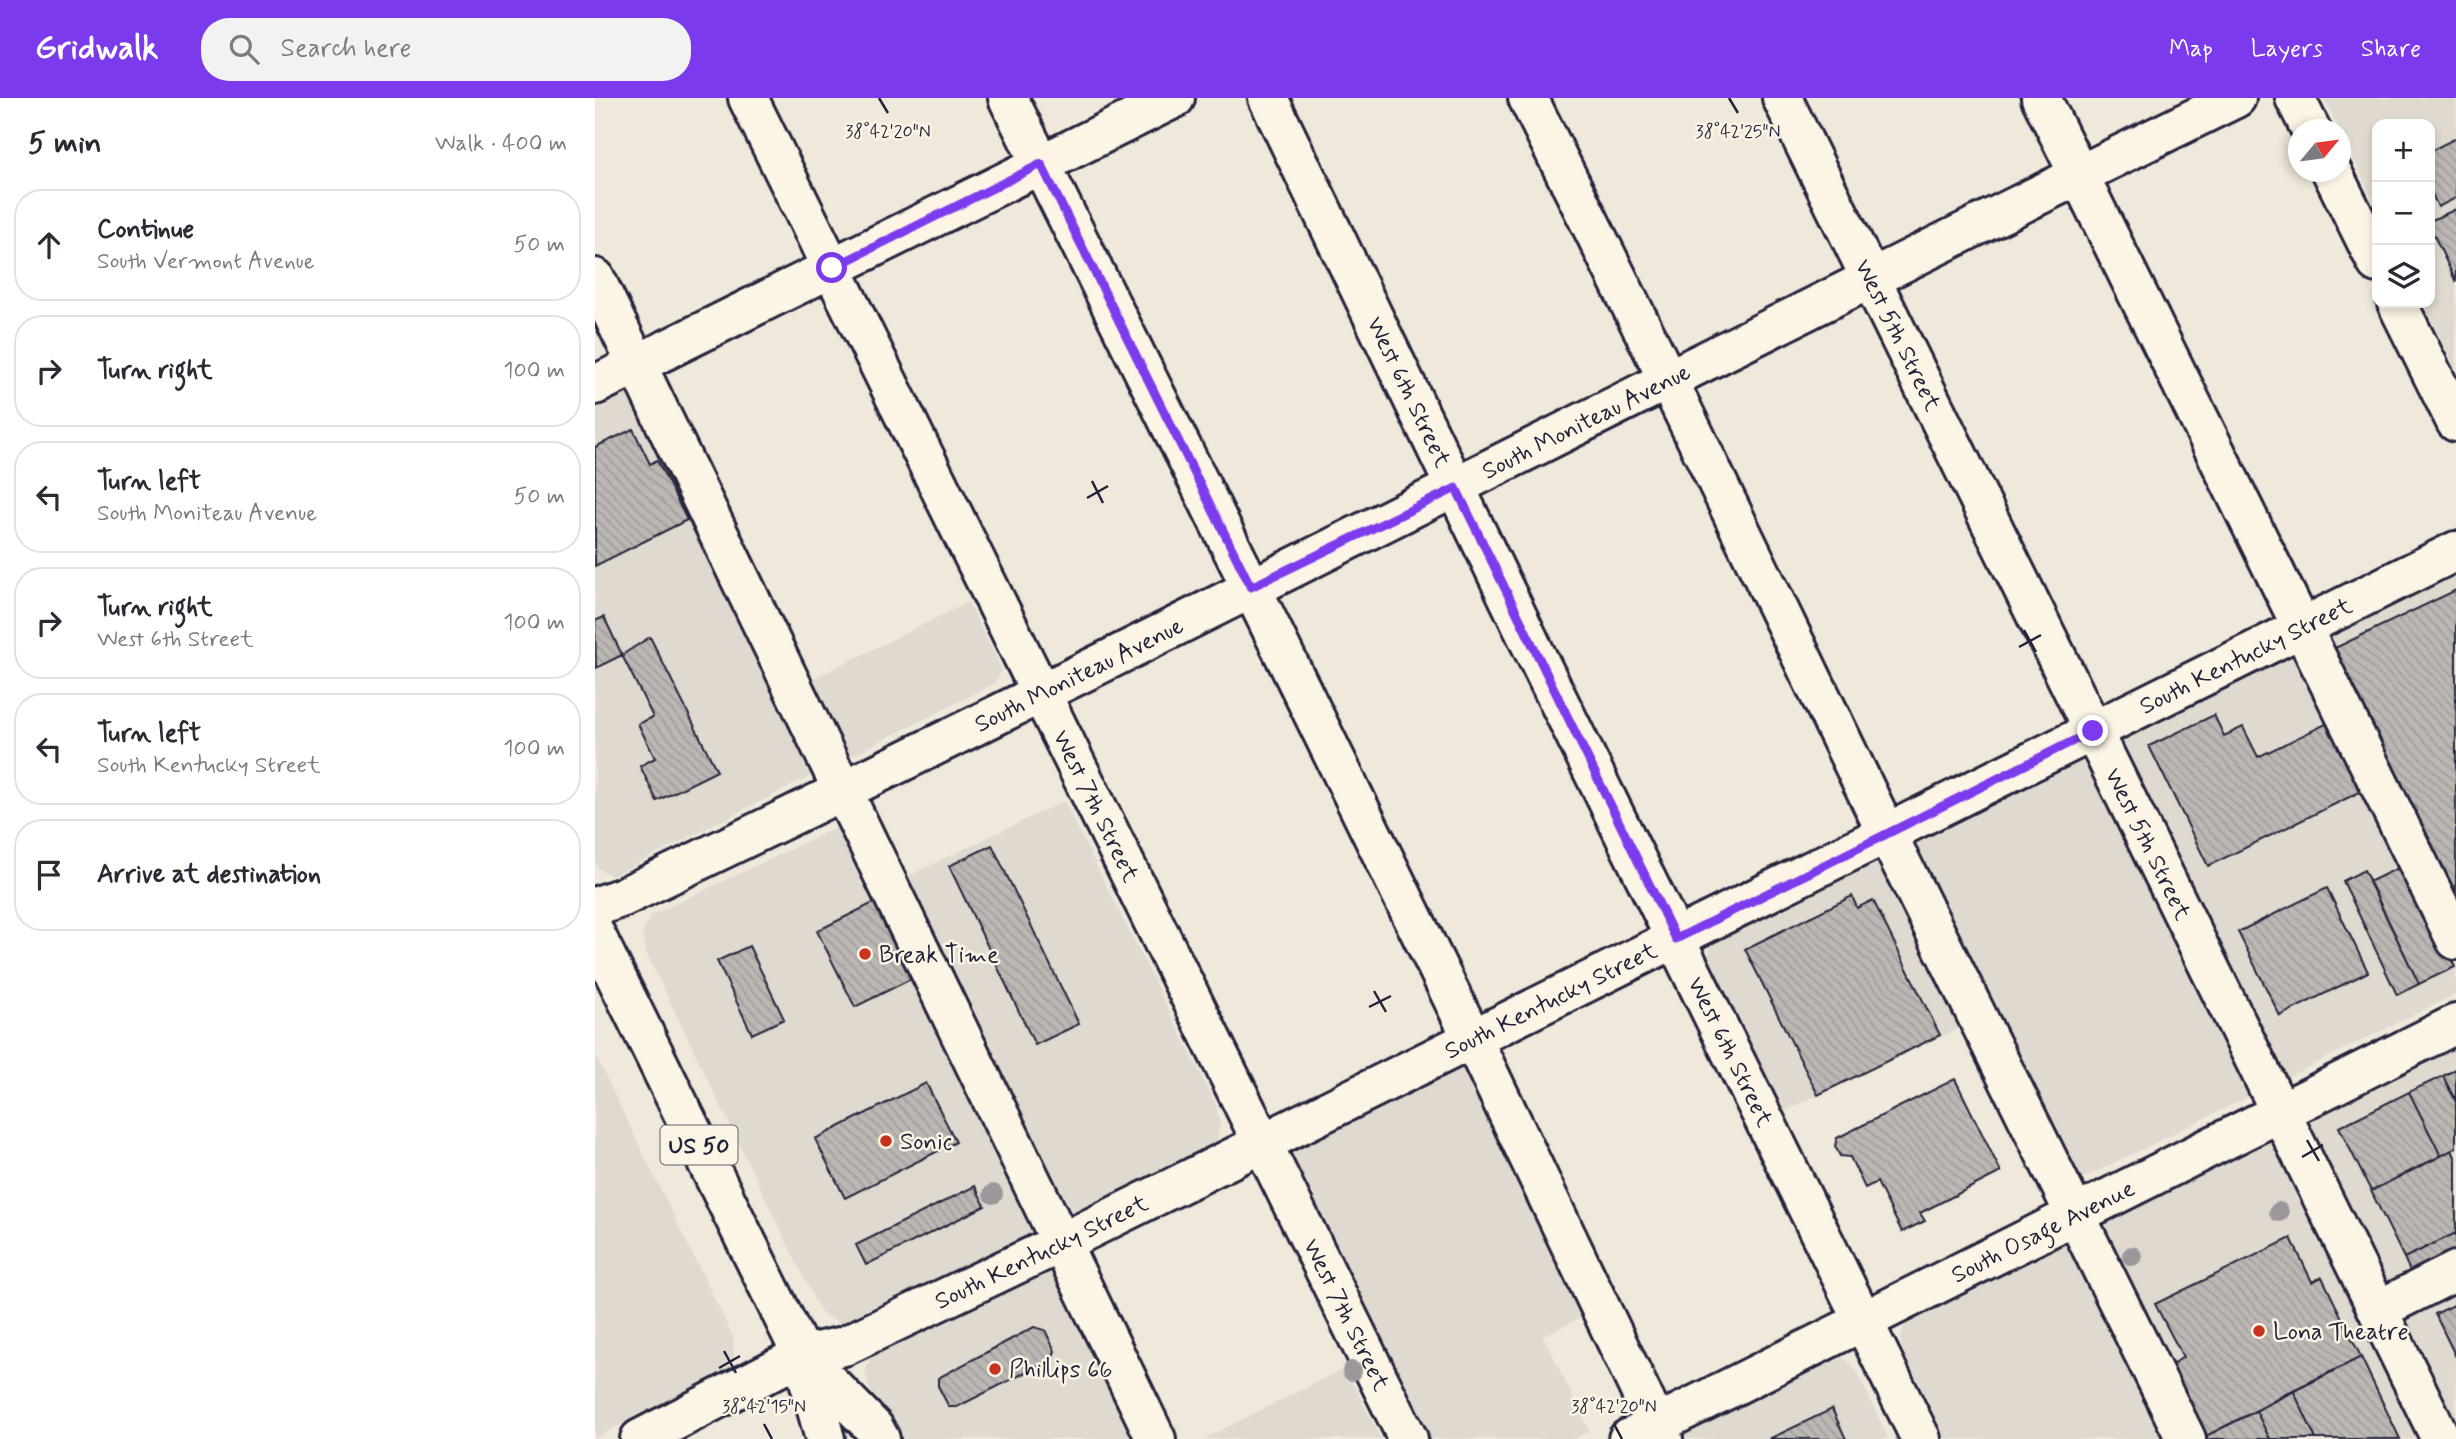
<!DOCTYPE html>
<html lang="en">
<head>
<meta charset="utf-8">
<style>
  body { margin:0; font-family:Mynerve,sans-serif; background:#f2f2f3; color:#2b2b33 }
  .controls { position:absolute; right:21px; top:21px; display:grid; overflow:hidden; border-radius:14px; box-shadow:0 4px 10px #0003 }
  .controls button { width:63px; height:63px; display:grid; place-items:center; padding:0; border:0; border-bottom:2px solid #e1e1e2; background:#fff; color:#2b2b33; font:35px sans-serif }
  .compass { position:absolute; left:1693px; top:21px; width:63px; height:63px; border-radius:50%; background:#fff; box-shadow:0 4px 10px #0003; rotate:61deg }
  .stop { position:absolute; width:21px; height:21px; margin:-16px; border:5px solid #7c3aed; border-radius:50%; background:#fff }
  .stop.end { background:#7c3aed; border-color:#fff; box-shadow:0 2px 7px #0008 }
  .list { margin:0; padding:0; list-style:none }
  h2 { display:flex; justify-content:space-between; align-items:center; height:91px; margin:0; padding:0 28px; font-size:30px }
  h2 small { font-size:23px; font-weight:400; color:#7c7c81 }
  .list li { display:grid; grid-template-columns:46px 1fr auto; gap:21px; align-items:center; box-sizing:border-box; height:112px; margin:0 14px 14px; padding:0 14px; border:2px solid #e1e1e2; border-radius:28px }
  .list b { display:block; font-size:26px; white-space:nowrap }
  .list p { margin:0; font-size:23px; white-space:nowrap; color:#7c7c81 }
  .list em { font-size:23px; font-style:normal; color:#7c7c81 }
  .icon { flex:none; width:38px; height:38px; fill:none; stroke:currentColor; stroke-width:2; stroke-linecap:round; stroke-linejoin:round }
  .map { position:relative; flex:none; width:1861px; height:1341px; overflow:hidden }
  header { display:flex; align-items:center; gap:42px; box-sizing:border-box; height:98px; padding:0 35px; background:#7c3aed; color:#fff }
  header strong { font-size:33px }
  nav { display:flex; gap:38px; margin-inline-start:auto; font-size:24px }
  .search { width:490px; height:63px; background:#f2f2f3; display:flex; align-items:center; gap:18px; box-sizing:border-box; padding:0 24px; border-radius:28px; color:#7c7c81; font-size:26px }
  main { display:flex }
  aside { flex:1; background:#fff }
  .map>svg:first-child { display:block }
  .built { fill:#e0d9cf }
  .building { fill:url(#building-back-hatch); stroke:#22223b; stroke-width:2 }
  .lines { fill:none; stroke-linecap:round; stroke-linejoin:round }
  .minor-casing { stroke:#22223b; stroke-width:44 }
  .highway-casing { stroke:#22223b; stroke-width:44 }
  .minor { stroke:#fcf5e5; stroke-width:38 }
  .highway { stroke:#fcf5e5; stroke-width:38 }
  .tree { fill:#9b979a }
  .route { stroke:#7c3aed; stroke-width:9 }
  .ticks { fill:none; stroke:#22223b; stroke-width:2.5 }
  .poi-dot { fill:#c8321e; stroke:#fcf5e5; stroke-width:2.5 }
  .labels { text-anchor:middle; stroke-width:5; stroke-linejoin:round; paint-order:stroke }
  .shield { fill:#fcf5e5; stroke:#63616e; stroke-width:2 }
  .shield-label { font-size:23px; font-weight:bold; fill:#22223b }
  .street-label { font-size:24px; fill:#22223b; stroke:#fcf5e5 }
  .poi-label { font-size:24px; fill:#22223b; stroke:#fcf5e5; text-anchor:start }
  .ticks-label { font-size:18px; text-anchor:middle; fill:#22223b; stroke:#fcf5e5; stroke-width:5; stroke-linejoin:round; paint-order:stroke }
</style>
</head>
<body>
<header>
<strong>Gridwalk</strong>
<div class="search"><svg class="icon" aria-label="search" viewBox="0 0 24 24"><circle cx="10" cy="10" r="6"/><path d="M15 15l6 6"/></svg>Search here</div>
<nav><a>Map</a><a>Layers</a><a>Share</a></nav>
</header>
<main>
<aside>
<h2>5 min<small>Walk · 400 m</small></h2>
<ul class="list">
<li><svg class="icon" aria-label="ahead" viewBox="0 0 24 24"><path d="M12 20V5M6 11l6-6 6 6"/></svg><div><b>Continue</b><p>South Vermont Avenue</p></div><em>50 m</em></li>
<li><svg class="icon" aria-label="right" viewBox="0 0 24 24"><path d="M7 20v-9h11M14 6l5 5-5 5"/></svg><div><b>Turn right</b></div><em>100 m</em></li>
<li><svg class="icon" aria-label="left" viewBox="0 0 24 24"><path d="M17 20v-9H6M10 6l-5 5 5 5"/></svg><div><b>Turn left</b><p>South Moniteau Avenue</p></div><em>50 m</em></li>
<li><svg class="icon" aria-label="right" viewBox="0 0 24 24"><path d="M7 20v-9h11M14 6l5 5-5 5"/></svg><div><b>Turn right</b><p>West 6th Street</p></div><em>100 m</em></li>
<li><svg class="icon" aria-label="left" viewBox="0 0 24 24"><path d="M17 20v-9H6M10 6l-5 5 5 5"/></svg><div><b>Turn left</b><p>South Kentucky Street</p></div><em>100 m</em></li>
<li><svg class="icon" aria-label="arrive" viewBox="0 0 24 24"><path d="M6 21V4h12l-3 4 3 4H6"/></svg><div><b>Arrive at destination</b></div></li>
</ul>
</aside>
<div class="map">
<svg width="1861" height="1341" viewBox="0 0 1861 1341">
  <defs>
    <pattern id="building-back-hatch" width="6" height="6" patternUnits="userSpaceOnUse" patternTransform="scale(1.75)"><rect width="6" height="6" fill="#bcb7b3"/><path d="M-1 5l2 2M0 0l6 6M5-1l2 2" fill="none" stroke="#a19d9b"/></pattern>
  </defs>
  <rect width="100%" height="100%" fill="#efe8db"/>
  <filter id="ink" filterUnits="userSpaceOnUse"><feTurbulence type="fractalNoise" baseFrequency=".0143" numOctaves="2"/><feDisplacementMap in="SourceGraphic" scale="14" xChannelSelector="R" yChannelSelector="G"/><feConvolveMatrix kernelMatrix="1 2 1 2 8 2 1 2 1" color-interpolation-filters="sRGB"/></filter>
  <g filter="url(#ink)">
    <path class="built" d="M1729,0H1861V273L1828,205H1835V26H1782V110Z
      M55,273L208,586L373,504L407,572L399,586L17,778L3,770L0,765V300Z
      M1861,473V896L1460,1094L1377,924L1187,1014L1114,866L1115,843Z
      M469,703L621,1007L625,1028L621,1045L266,1219L244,1225L226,1215L53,858L47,838L55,818L272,715L305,782Z
      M1861,951V1341H1351L1309,1255L1305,1240L1310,1226Z
      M892,953L1015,1205L948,1238L994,1333L978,1341H830L696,1061L702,1046Z
      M0,957L138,1239L139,1259L135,1271L0,1340Z
      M461,1169L572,1341H300L274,1290L270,1273L276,1259Z
      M1240,1257L1252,1262L1263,1275L1293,1341H1069Z
      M750,1270L786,1341H609Z"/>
    <path class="building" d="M1861,40V100L1843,109L1835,92V53Z
      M1861,111V184L1835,129V123Z
      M38,331L55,366L62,362L92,422L0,468V349Z
      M1861,492V807L1738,551Z
      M9,519L27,557L1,570L0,523Z
      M55,539L122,673L62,703L45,668L60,660L43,626L58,619L27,557Z
      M1619,617L1629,638L1648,629L1663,659L1741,621L1775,689L1613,768L1554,648Z
      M397,747L484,926L440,947L354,768Z
      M1809,767L1860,869L1824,886L1774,784Z
      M1769,772L1824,886L1802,897L1748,783Z
      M1732,790L1773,874L1685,918L1643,834Z
      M1257,798L1262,810L1278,802L1345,937L1223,997L1150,851Z
      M280,804L318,880L260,909L222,833Z
      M154,848L189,921L157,936L122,863Z
      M1861,971V1004L1848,978Z
      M1848,978L1861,1004V1050L1846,1058L1814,994Z
      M1360,981L1406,1074L1325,1115L1330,1123L1307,1134L1282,1084L1270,1090L1255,1059L1245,1058L1240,1048L1242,1040Z
      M331,985L361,1044L250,1100L220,1041Z
      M1814,994L1846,1058L1776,1093L1744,1029Z
      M1857,1052L1861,1061V1135L1809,1160L1776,1093Z
      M380,1088L390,1108L271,1167L261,1147Z
      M1861,1135V1171L1823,1190L1809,1160Z
      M1696,1140L1717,1184L1727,1179L1766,1259L1609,1339L1574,1269L1588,1259L1560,1206Z
      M1861,1206V1259L1840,1216Z
      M439,1229L450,1232L460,1253L457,1261L362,1309H354L343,1288V1280Z
      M1766,1259L1805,1341H1721L1698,1292Z
      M1698,1292L1721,1341H1675L1661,1313Z
      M1237,1311L1251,1341H1174Z
      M1661,1313L1675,1341H1610L1609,1339Z"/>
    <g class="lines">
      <g class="minor-casing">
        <g id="minor">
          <path id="s1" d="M153,0L813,1341"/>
          <path d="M413,0L656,489L878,942L1068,1341"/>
          <path id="s2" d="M673,0L939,553L1326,1341"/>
          <path d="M933,0L1073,282L1292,736L1591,1341"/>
          <path id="s3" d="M1187,0L1846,1341"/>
          <path d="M1446,0L1861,842"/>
          <path d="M1700,0L1716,32"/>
          <path d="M1737,74L1782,165"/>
          <path d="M0,180L561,1341"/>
          <path d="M1802,205L1861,324"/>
          <path d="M0,287L580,0"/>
          <path id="s4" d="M0,809L28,799C569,540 1102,263 1641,0"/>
          <path d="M1783,1212L1861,1173"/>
          <path id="s5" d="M45,1341L207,1257L249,1248L466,1145L1861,453"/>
          <path id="s6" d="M1033,1341L1861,926"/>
        </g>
      </g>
      <g class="highway-casing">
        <path id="highway" d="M0,836L207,1257L230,1341
          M208,1258L279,1330L285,1341"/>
      </g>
      <use href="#minor" class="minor"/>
      <use href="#highway" class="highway"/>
    </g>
    <g class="tree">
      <circle cx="398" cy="1096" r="10"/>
      <circle cx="1684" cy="1114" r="10"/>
      <circle cx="1537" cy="1158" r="10"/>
      <circle cx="757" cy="1273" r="10"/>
    </g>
  </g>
  <g class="lines" filter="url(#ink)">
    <path class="route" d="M237,170L446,66L656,489L861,390L1081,841L1498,633"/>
  </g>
  <path class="ticks" d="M284,0L293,15M1134,0L1143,15M497,383L508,405M492,400L513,388M1429,532L1441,554M1424,549L1446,537M779,893L791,914M774,909L796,898M1712,1042L1724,1063M1707,1059L1728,1047M129,1253L141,1275M124,1270L145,1258M169,1326L177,1341M1019,1326L1027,1341"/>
  <g class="poi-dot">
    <circle cx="270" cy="856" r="7"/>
    <circle cx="291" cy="1043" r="7"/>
    <circle cx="1664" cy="1233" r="7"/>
    <circle cx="400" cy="1271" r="7"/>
  </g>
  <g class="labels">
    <rect class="shield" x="65.5" y="1027.5" width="77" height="39" rx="5"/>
    <g class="shield-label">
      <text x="104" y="1055">US 50</text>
    </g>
    <g class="street-label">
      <text dy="8" stroke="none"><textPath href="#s3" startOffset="264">West 5th Street</textPath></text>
      <text dy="8" stroke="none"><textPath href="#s2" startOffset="326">West 6th Street</textPath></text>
      <text dy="8" stroke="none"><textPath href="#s4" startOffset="1104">South Moniteau Avenue</textPath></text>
      <text dy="8" stroke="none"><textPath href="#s5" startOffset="1788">South Kentucky Street</textPath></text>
      <text dy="8" stroke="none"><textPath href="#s4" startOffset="537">South Moniteau Avenue</textPath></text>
      <text dy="8" stroke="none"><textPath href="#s1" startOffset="789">West 7th Street</textPath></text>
      <text dy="8" stroke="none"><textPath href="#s3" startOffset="831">West 5th Street</textPath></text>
      <text dy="8" stroke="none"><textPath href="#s5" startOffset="1012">South Kentucky Street</textPath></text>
      <text dy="8" stroke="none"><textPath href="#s2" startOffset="1060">West 6th Street</textPath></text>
      <text dy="8" stroke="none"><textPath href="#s6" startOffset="464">South Osage Avenue</textPath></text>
      <text dy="8" stroke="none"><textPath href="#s5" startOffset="444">South Kentucky Street</textPath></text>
      <text dy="8" stroke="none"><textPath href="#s1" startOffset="1356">West 7th Street</textPath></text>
    </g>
    <g class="poi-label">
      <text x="284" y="864">Break Time</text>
      <text x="305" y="1051">Sonic</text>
      <text x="1678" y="1241">Lona Theatre</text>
      <text x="414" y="1279">Phillips 66</text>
    </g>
  </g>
  <g class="ticks-label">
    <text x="293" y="39">38°42'20"N</text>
    <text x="1143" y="39">38°42'25"N</text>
    <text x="169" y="1314">38°42'15"N</text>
    <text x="1019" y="1314">38°42'20"N</text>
  </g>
</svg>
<div class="controls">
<button>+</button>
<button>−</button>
<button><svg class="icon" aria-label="layers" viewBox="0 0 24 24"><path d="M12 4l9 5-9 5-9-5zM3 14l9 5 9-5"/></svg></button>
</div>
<svg class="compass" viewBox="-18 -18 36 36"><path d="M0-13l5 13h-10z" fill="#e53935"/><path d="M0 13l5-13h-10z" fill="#7c7c81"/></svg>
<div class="stop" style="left:237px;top:170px"></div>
<div class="stop end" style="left:1498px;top:633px"></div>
</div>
</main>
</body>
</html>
